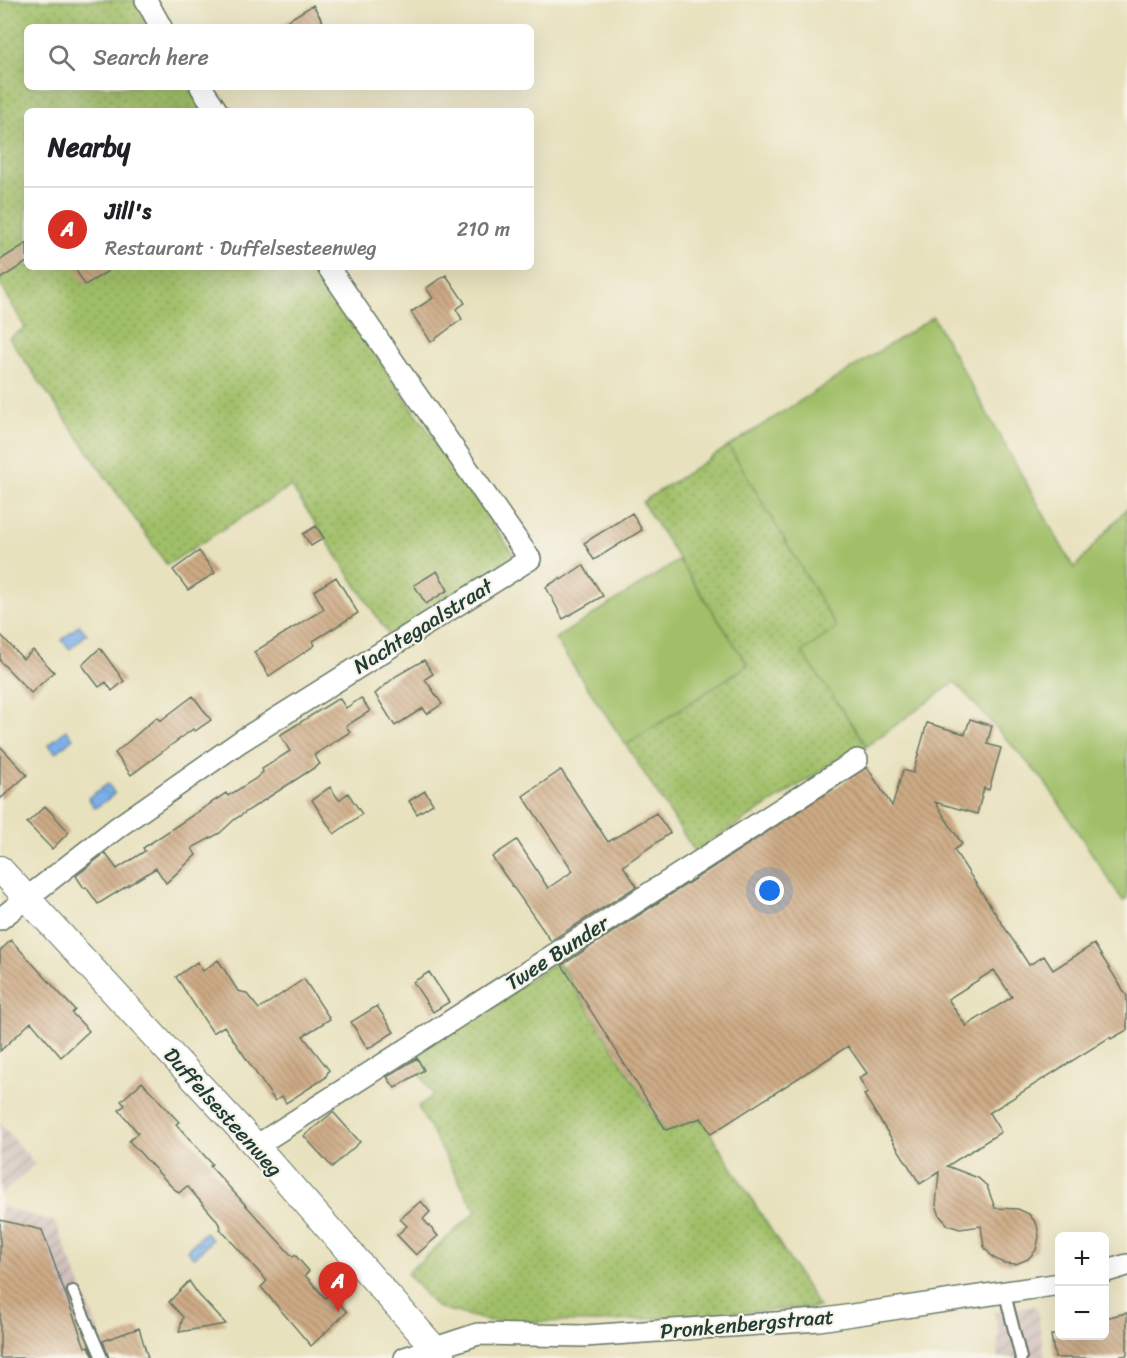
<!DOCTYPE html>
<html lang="en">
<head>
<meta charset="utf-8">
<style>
  body { margin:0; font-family:Sriracha,sans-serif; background:#f6f6f6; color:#202124 }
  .controls { position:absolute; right:18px; bottom:18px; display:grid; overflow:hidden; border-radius:9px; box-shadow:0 6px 24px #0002 }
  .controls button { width:54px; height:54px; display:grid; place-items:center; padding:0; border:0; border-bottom:2px solid #e0e0e0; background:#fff; color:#202124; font:30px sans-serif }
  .you { position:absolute; left:770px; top:891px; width:21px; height:21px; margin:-15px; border:4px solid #fff; border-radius:50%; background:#1a73e8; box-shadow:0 0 0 9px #1a73e833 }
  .badge { display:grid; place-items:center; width:39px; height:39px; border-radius:50%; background:#d93025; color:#fff; font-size:20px; font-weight:700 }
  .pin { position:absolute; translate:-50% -50px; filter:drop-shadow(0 2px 3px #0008) }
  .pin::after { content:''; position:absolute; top:32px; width:21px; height:18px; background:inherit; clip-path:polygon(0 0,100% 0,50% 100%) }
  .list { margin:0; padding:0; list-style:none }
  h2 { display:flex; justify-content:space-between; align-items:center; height:78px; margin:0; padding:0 24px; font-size:26px }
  h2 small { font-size:20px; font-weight:400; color:#757577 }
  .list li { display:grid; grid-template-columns:39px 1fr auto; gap:18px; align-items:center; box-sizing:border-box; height:84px; padding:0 24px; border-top:2px solid #e0e0e0 }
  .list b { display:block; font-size:22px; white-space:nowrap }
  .list p { margin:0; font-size:20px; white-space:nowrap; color:#757577 }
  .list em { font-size:20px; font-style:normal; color:#757577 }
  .icon { flex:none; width:33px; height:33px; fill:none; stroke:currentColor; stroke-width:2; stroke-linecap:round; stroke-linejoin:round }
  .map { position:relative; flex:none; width:1127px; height:1358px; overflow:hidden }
  .search { position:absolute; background:#fff; box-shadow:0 6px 24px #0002; left:24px; top:24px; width:510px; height:66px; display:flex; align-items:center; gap:15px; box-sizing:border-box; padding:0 21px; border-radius:9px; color:#757577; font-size:22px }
  .panel { position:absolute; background:#fff; box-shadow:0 6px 24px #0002; left:24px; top:108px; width:510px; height:162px; border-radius:9px }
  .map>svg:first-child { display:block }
  .industrial { fill:url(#industrial-furrows) }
  .grass { fill:url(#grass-dots); stroke:#607e4e; stroke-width:1.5 }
  .garden { fill:#a0bf67; stroke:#607e4e; stroke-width:1.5 }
  .water { fill:url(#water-ripples); stroke:#4d768e; stroke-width:1.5 }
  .building { fill:url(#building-back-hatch); fill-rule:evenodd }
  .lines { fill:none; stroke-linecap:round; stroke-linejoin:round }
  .service-casing { stroke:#657664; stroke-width:14 }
  .minor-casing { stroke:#657664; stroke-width:24 }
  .tertiary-casing { stroke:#657664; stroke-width:28 }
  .service { stroke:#fff; stroke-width:10 }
  .minor { stroke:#fff; stroke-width:21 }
  .tertiary { stroke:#fff; stroke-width:26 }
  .labels { text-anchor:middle; stroke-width:4.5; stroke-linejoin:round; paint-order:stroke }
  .street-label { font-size:21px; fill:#1f3d34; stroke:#f7f3e8 }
</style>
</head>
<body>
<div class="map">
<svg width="1127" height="1358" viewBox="0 0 1127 1358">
  <defs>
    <pattern id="industrial-furrows" width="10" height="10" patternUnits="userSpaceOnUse" patternTransform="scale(1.5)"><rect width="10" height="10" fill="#d0c0bc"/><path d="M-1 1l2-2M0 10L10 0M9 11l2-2" fill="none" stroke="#a89d9a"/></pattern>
    <pattern id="grass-dots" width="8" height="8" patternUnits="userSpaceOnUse" patternTransform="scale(1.5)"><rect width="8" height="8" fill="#a0bf67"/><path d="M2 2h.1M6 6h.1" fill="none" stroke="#829c56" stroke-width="1.8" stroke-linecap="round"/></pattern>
    <pattern id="water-ripples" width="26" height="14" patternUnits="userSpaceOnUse" patternTransform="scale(1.5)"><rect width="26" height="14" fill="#7bafe8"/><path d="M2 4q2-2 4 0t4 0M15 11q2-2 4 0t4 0" fill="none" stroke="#6490bd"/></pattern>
    <pattern id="building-back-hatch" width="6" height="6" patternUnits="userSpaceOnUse" patternTransform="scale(1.5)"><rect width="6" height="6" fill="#ceab85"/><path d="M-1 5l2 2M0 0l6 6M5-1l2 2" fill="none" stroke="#a78c6e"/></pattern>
  </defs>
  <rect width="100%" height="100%" fill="#f7f3e8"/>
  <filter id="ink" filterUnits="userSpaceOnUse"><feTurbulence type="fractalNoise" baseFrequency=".0167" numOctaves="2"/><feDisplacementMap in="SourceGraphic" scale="12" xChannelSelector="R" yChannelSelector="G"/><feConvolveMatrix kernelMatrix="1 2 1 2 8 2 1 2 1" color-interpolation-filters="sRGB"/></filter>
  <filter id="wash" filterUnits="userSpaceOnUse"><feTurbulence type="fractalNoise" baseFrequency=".008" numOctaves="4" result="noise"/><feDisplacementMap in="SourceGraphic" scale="24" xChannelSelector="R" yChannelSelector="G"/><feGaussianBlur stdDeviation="1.35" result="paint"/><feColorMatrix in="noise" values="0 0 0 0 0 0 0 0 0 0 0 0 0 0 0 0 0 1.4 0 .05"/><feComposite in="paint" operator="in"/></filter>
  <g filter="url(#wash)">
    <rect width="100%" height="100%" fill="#e8e1bd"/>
    <path class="industrial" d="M0,1123L35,1164L0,1196Z
      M0,1206L55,1222L110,1358H0Z
      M1036,1306L1045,1358H997L999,1333L994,1312Z"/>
    <path class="grass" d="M0,0H139L154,27H27V87H191L207,111H27V267H315L514,555L512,560L390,637L291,486L167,565L9,338L25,328L0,283Z
      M729,446L838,628L803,652L867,746L854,755L850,752L695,852L626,745L747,665L642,502Z
      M558,961L664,1130L701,1118L819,1307L600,1322L489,1321L436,1307L407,1273L476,1212L418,1107L433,1095L409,1056Z"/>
    <path class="garden" d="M933,317L1074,568L1127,508V898L1123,901L1045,782L955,682L867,746L802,652L837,628L729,446Z
      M679,560L748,665L626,745L555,639Z"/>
    <path class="water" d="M79,625L87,634L70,649L62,640Z
      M66,730L73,738L56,753L49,745Z
      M108,784L115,794L95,808L88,798Z
      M205,1232L212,1240L194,1258L187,1250Z"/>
    <g id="blocks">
      <path class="building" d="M313,5L326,27H277Z
        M27,243V262L0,279V260Z
        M74,267H115L85,285Z
        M446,275L465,303L456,309L462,319L431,342L411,312L433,298L426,288Z
        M632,513L642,530L594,560L584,543Z
        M316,526L324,538L311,546L303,534Z
        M199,551L215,573L188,590L173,570Z
        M583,565L603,596L563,619L546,587L560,578L561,580Z
        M437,571L448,590L426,604L414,585Z
        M336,577L358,613L313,641L315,645L269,676L254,652L324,609L314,591Z
        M0,634L23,659L33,650L54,672L31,693L0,661Z
        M100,648L124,681L112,691L106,682L99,687L82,665Z
        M424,660L433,674L425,679L442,704L427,714L423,708L395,726L375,694L396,676Z
        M193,696L211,720L195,731L193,729L131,775L115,753L157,717L160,721Z
        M339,698L346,708L361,698L370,711L346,726L350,732L314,755L320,764L235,819L220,833L192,848L196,855L166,883L156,868L98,904L86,887L84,888L76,876L105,853L117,869L145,851L143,848L226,793L228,796L255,779L263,772L262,769L290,751L280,735Z
        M970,719L992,726L987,744L1001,748L989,790L984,788L977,814L935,802L962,844L954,850L1029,965L1044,956L1053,970L1094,944L1127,996V1030L1111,1039L1110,1037L989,1113L1001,1132L947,1166L978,1178L987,1186L995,1208L1018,1209L1029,1214L1037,1225L1039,1237L1036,1250L1028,1259L1016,1264L1003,1263L992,1257L984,1247L981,1226L960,1229L948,1225L940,1216L936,1205L939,1172L920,1184L864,1095L868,1093L859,1078L867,1073L848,1046L711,1134L701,1118L666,1130L562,965L867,767L892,806L903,770L913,773L927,723L965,734ZM994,970L1012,997L966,1026L948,999Z
        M0,746L27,775L0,799Z
        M561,770L608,842L656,813L670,833L623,866L637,886L551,941L492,857L517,840L548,888L573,871L523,796Z
        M330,787L339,800L348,793L362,814L334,834L312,800Z
        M425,791L433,804L417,814L409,801Z
        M45,806L69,832L52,849L27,823Z
        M11,940L75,1010L72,1013L89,1031L61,1057L31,1022L0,1051V951Z
        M218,960L238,991L246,993L259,1009L304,979L330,1019L303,1036L329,1070L325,1078L286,1103L282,1096L275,1101L224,1026L213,1033L176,977L197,962L203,971Z
        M429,972L449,1002L433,1012L413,982Z
        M377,1006L394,1032L368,1049L351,1022Z
        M417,1058L424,1070L395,1088L387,1077Z
        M142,1082L179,1122L176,1124L212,1164L210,1166L293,1257L295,1255L309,1271L305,1275L325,1298L330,1293L347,1312L311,1346L261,1287L267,1281L220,1229L221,1227L215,1218L187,1186L179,1193L172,1187L129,1141L138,1133L119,1110L125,1105L121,1101Z
        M333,1112L360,1142L332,1167L304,1136Z
        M421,1201L430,1212L423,1219L438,1236L416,1255L397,1235L407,1226L400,1219Z
        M0,1220L42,1230L85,1347L89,1346L94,1358H0Z
        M189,1281L198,1294L226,1324L179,1332L183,1317L169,1302Z
        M1127,1313V1355L1110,1358H1055L1051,1335H1104V1318Z
        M139,1328L148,1358H109L103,1341Z"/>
    </g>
  </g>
  <g filter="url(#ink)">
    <use href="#blocks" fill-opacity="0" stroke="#657664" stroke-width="1.5"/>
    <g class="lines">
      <g class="service-casing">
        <path id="service" d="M73,1291L102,1358
          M1005,1294L1021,1358"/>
      </g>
      <g class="minor-casing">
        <path id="minor" d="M146,0L161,27
          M201,87L217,111
          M0,919L118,827L241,741L530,559L328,267
          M256,1146L857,760
          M1104,1272L1127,1265
          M405,1358L478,1334L585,1336L819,1320L1060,1284"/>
      </g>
      <g class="tertiary-casing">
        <path id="tertiary" d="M0,869L256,1146L443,1358"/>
      </g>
      <use href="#service" class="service"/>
      <use href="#minor" class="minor"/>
      <use href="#tertiary" class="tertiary"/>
    </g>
  </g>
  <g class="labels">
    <g class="street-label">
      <text transform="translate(423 626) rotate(-32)" y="7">Nachtegaalstraat</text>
      <text transform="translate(557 953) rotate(-33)" y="7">Twee Bunder</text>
      <text transform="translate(223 1112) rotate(48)" y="7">Duffelsesteenweg</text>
      <text transform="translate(747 1324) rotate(-5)" y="7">Pronkenbergstraat</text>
    </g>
  </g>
</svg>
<div class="controls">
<button>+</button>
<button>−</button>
</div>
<div class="you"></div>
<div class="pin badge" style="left:338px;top:1312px">A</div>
<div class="search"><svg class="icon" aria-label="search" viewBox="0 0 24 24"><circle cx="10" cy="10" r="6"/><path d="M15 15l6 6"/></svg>Search here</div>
<section class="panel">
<h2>Nearby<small></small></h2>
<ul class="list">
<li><span class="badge">A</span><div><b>Jill's</b><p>Restaurant · Duffelsesteenweg</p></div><em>210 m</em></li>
</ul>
</section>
</div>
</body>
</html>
